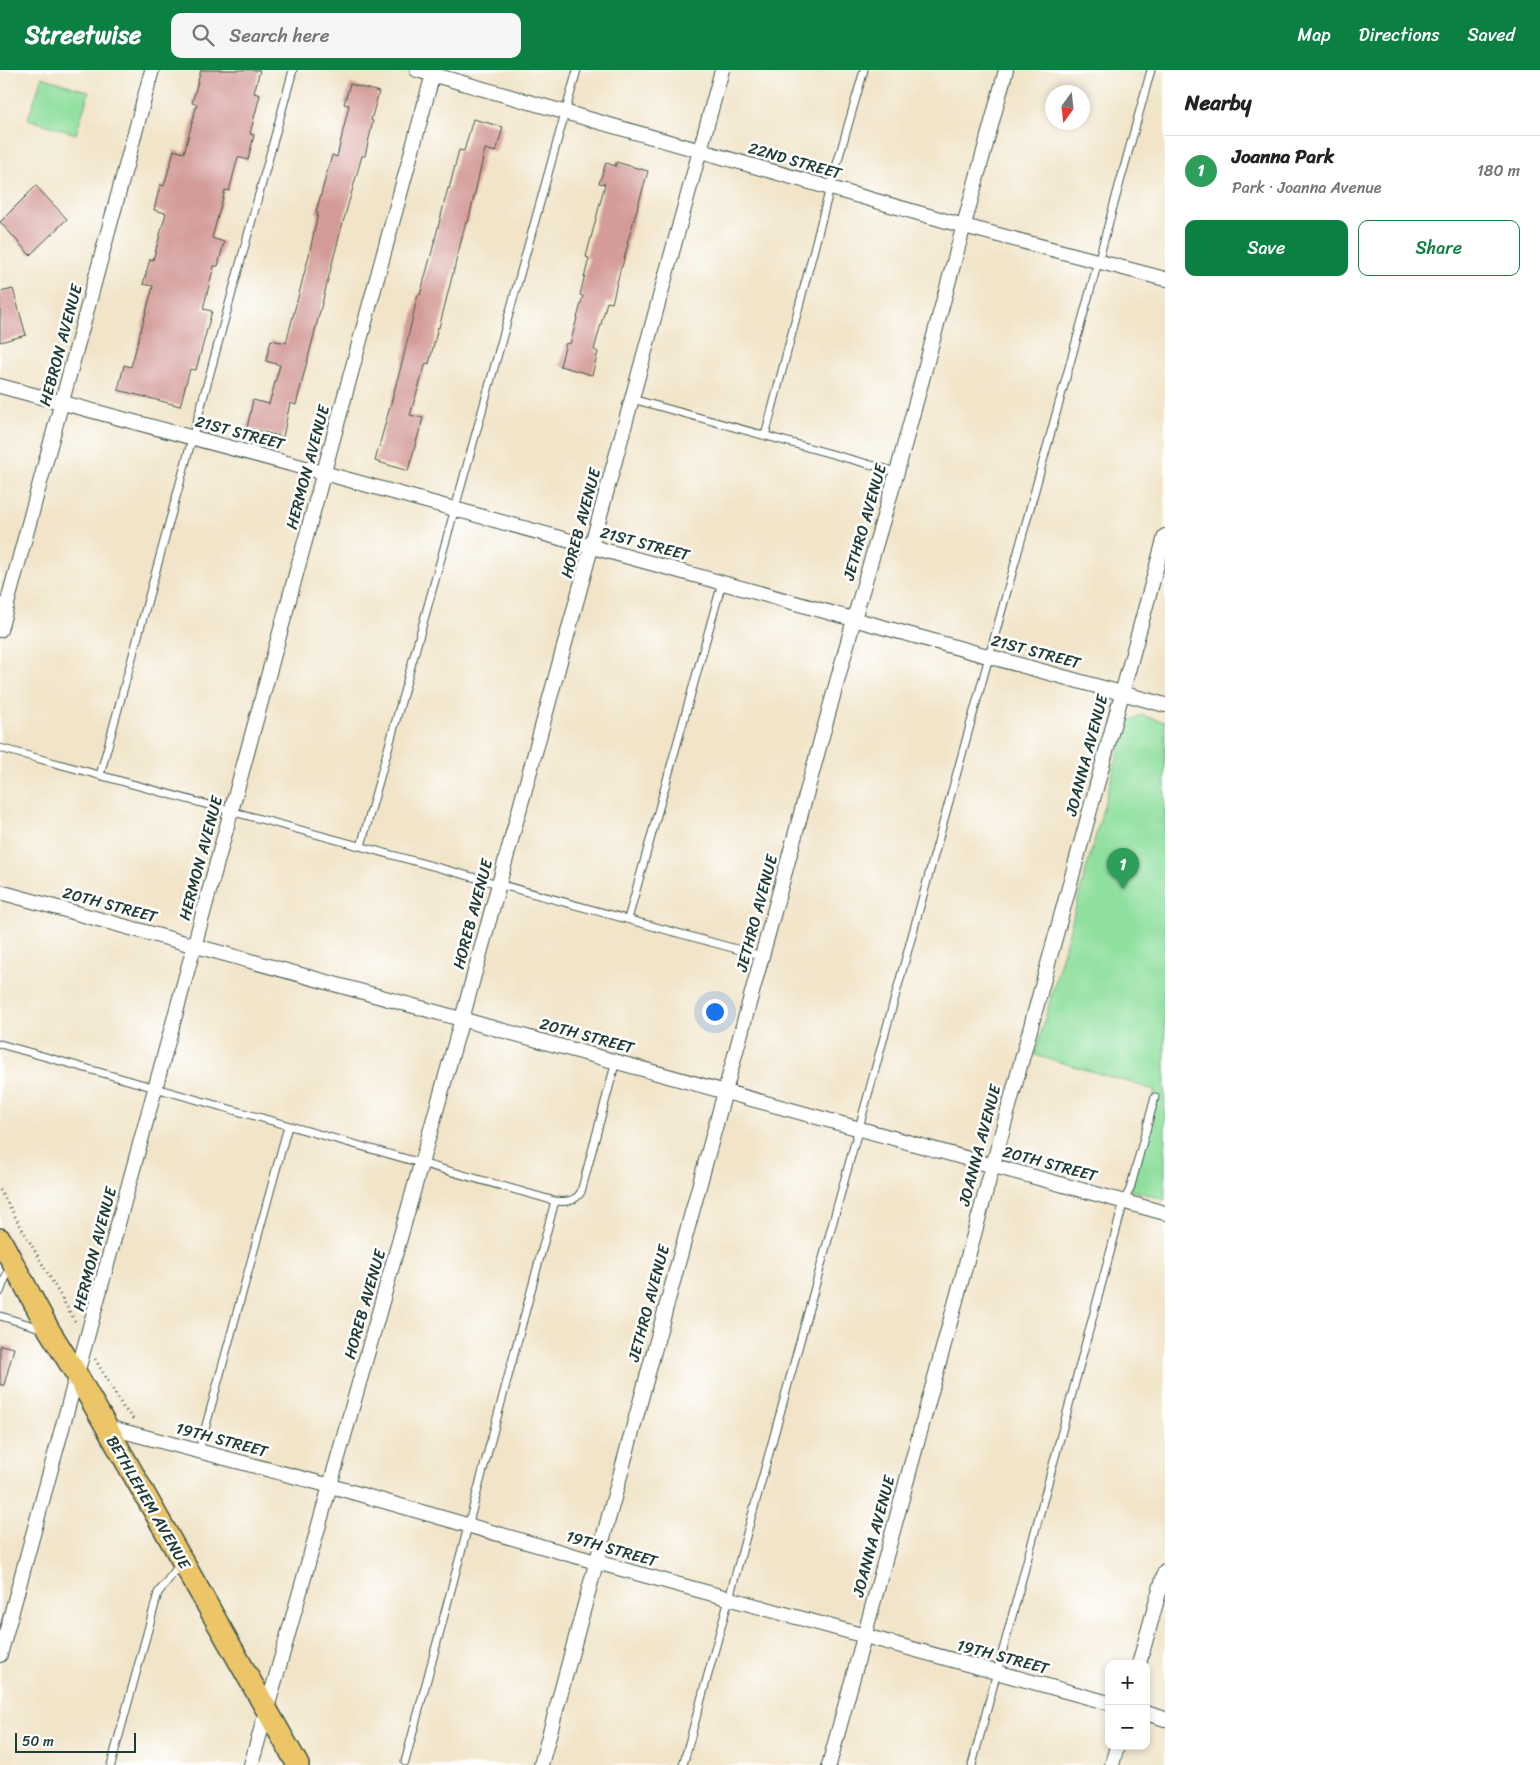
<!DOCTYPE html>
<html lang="en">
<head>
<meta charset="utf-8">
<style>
  body { margin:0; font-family:Sriracha,sans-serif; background:#f6f6f6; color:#222 }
  .controls { position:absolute; right:15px; bottom:15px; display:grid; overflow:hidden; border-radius:10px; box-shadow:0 2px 8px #0003 }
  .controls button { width:45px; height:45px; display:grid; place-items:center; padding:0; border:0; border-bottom:1px solid #e0e0e0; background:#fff; color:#222; font:25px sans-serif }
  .compass { position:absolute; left:1045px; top:15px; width:45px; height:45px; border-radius:50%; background:#fff; box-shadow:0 2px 8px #0003; rotate:195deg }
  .scale { position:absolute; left:15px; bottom:12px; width:121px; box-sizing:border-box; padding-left:5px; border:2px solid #1f3d34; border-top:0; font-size:14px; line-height:18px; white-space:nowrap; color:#1f3d34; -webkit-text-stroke:4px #fff; paint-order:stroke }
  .you { position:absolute; left:714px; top:941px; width:18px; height:18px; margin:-12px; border:4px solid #fff; border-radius:50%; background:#1a73e8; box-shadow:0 0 0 8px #1a73e833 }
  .badge { display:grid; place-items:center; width:32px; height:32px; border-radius:50%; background:#0b8043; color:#fff; font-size:16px; font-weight:700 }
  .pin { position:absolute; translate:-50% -41px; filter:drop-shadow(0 1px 2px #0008) }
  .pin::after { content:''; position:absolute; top:26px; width:18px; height:15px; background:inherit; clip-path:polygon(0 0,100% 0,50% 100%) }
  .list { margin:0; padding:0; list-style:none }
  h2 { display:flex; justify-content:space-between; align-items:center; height:65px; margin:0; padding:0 20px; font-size:21px }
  h2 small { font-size:16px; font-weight:400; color:#767676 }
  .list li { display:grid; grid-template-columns:32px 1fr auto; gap:15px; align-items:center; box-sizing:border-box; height:70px; padding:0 20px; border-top:1px solid #e0e0e0 }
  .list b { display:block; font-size:19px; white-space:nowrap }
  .list p { margin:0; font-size:16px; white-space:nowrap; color:#767676 }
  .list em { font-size:16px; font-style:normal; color:#767676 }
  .actions { display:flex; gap:10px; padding:15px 20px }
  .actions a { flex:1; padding:11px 0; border:1px solid #0b8043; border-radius:10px; text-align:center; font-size:18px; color:#0b8043 }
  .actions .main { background:#0b8043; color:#fff }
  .icon { flex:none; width:28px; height:28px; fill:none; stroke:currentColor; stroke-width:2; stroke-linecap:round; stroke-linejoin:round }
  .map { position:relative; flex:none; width:1165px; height:1695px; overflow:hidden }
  header { display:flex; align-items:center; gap:30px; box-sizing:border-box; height:70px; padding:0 25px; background:#0b8043; color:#fff }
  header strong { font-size:24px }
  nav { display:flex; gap:28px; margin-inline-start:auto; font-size:18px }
  .search { width:350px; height:45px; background:#f6f6f6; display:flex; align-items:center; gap:12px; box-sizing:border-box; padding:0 18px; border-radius:10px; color:#767676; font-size:19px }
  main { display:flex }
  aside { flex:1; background:#fff }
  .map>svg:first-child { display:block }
  .green { fill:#8fdf9e; stroke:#578e69 }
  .building { fill:#d49c99 }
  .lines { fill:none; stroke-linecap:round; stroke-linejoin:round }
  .service-casing { stroke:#3e564a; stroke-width:9 }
  .minor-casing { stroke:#3e564a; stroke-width:16 }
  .primary-casing { stroke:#3e564a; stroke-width:24 }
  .path { stroke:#3e564a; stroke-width:3; stroke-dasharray:1 4; stroke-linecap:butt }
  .service { stroke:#fff; stroke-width:7 }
  .minor { stroke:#fff; stroke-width:14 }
  .primary { stroke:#ecc569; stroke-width:21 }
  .labels { text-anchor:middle; stroke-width:5; stroke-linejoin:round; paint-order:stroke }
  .street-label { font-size:16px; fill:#1f3d34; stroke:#fff }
</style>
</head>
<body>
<header>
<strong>Streetwise</strong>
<div class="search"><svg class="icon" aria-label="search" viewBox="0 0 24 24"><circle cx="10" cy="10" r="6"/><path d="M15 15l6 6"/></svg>Search here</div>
<nav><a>Map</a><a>Directions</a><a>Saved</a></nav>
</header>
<main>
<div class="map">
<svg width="1165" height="1695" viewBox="0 0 1165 1695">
  <rect width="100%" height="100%" fill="#fff"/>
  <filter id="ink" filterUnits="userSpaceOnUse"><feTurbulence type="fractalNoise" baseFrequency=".02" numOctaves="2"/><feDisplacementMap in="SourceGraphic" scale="10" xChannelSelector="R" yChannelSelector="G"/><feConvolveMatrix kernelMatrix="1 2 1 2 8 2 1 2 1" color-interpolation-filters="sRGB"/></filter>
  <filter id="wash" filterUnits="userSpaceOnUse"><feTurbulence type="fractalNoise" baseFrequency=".0096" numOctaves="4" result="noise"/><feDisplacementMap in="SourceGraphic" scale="20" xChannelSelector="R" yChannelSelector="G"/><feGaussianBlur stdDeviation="1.12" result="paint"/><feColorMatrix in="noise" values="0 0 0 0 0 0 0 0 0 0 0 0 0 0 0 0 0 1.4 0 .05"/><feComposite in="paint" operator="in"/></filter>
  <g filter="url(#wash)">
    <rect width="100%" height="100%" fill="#f1e4c8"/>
    <path class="green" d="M42,7L89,22L76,64L28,49Z
      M1141,645L1165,652V1130L1131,1120L1155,1020L1035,985L1127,652Z"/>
    <g id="blocks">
      <path class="building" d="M201,0H260L254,23L260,25L250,64L254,65L248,90L238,87L229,121L225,120L212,168L224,172L218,196H214L203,239L212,241L196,300L190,299L180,336L118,320L124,295L131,297L153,216L143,214L150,189L153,190L166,143L154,140L160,115L164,116L174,80L184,83L197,34L192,33Z
        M350,14L379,22L371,50L373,51L365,86H362L340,163L296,335L290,333L283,367L247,358L253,330L269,334L280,295L266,291L271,270L286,273L309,185L318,143L316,142L332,85L337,87L349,35L344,34Z
        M473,49L503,57L496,82L485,79L468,153L466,152L439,258L438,257L429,294L426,293L410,345L423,348L408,401L375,391L403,289L418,224L420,225L432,181L448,118L449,119L459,80L464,81Z
        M616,92L648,101L627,174H628L622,197H621L612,233L607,232L594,280L598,282L592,305L560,296L566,273L570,274L583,226L580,225L589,188L586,187L605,114L599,113L606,93L616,96Z
        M36,116L67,149L30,185L0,152Z
        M13,219L26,265L0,272V222Z
        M0,1275L14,1278L4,1315H0Z"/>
    </g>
  </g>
  <g filter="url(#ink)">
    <use href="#blocks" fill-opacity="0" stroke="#3e564a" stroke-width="1"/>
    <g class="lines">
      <g class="service-casing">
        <path id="service" d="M632,329L897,402
          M765,366L830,118L864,0
          M0,678L762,886
          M100,705L293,0
          M361,776L577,0
          M628,849L722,513
          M0,974L555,1131C565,1132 575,1132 581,1122L616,991
          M0,1222L10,1196
          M0,1246L44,1259
          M199,1381L288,1056
          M405,1692L555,1131
          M111,1695L158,1523L181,1493
          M683,1695L1151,0
          M972,1695L1124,1131L1130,1119L1155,1027"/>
      </g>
      <g class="minor-casing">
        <path id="minor" d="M417,0L964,156L1165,209
          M0,316L324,403L1165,635
          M0,560L152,0
          M0,822L1165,1143
          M107,1357L331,1416L596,1492L1109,1633
          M0,1585L434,0
          M1139,1594L1165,1501
          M1146,1643L1165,1649
          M251,1695L462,949L722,0
          M541,1695L856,542L897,402L1006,0
          M829,1695L1165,466
          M1112,1695L1117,1676"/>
      </g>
      <g class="primary-casing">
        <path id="primary" d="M0,1169L49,1260L77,1305L298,1695"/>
      </g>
      <path class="path" d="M0,1120L76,1253
        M95,1289L123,1337L133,1349"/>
      <use href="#service" class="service"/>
      <use href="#minor" class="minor"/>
      <use href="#primary" class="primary"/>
    </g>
  </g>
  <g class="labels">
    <g class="street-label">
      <text transform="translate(795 90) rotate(16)" y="6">22ND STREET</text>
      <text transform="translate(60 275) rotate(-75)" y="6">HEBRON AVENUE</text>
      <text transform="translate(240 362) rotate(15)" y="6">21ST STREET</text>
      <text transform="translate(307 397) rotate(-75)" y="6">HERMON AVENUE</text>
      <text transform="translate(864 452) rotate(-74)" y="6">JETHRO AVENUE</text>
      <text transform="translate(580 453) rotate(-75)" y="6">HOREB AVENUE</text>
      <text transform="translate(645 473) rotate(15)" y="6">21ST STREET</text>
      <text transform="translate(1036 581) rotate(15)" y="6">21ST STREET</text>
      <text transform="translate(1086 685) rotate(-75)" y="6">JOANNA AVENUE</text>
      <text transform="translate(200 788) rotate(-75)" y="6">HERMON AVENUE</text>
      <text transform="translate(110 834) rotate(15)" y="6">20TH STREET</text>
      <text transform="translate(756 843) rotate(-75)" y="6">JETHRO AVENUE</text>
      <text transform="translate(472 844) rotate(-75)" y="6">HOREB AVENUE</text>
      <text transform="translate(587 965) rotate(15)" y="6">20TH STREET</text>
      <text transform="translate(979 1075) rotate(-75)" y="6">JOANNA AVENUE</text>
      <text transform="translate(1050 1093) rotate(15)" y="6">20TH STREET</text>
      <text transform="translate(94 1179) rotate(-75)" y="6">HERMON AVENUE</text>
      <text transform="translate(648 1233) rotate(-75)" y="6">JETHRO AVENUE</text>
      <text transform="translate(364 1234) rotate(-74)" y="6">HOREB AVENUE</text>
      <text transform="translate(222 1369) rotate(15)" y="6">19TH STREET</text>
      <text transform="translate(149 1432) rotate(60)" y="6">BETHLEHEM AVENUE</text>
      <text transform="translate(873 1466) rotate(-75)" y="6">JOANNA AVENUE</text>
      <text transform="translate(612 1478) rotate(16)" y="6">19TH STREET</text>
      <text transform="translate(1003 1586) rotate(15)" y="6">19TH STREET</text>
    </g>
  </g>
</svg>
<div class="controls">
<button>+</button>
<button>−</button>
</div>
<svg class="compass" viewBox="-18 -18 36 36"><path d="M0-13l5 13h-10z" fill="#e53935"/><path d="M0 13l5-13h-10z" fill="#767676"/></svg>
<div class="scale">50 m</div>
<div class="you"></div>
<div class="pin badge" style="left:1123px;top:819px;background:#2e9e5b">1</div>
</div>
<aside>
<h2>Nearby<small></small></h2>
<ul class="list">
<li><span class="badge" style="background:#2e9e5b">1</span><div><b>Joanna Park</b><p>Park · Joanna Avenue</p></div><em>180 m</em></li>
</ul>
<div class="actions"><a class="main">Save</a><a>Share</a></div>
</aside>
</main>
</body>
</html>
